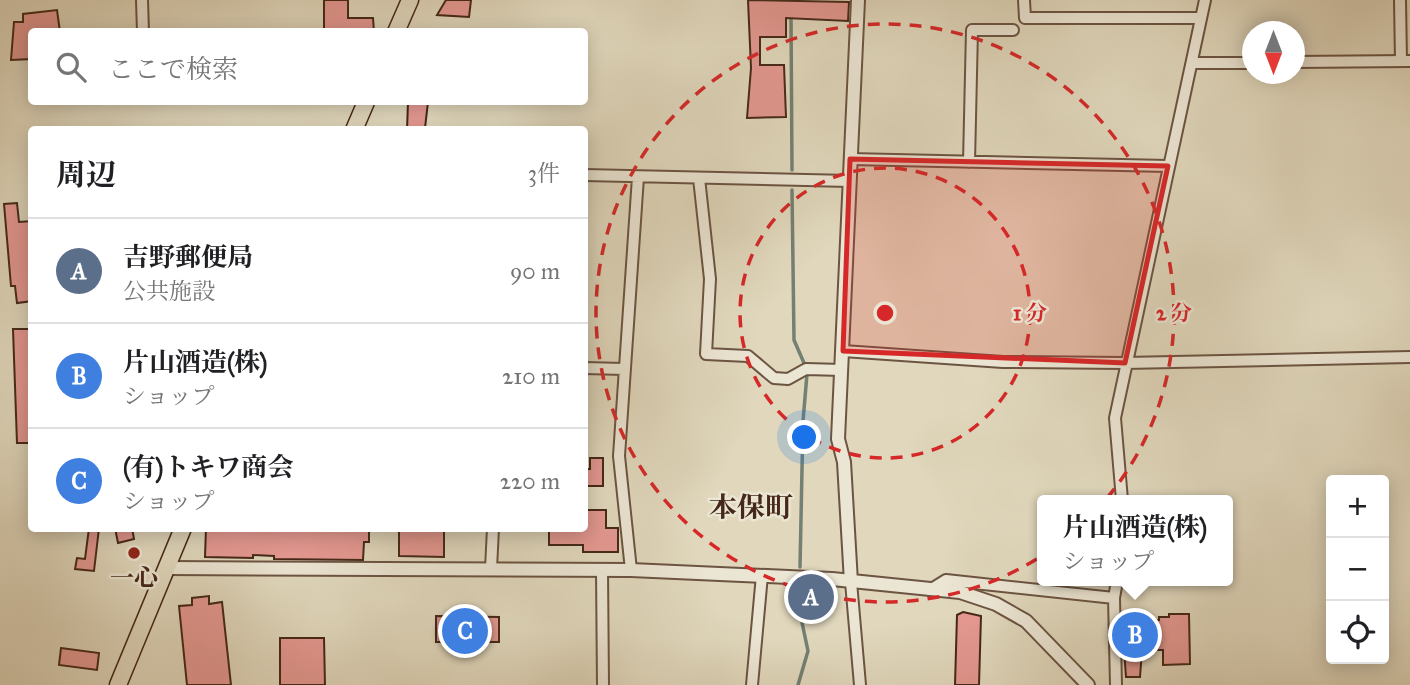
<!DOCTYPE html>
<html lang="ja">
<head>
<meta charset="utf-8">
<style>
  body { margin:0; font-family:"IM FELL Great Primer","Noto Serif JP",serif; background:#f6f6f6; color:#202124 }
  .controls { position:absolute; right:21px; bottom:21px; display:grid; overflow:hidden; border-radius:7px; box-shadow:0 4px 18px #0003 }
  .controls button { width:63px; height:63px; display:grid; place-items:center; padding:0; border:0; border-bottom:2px solid #e0e0e0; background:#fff; color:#202124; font:35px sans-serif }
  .compass { position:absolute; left:1242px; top:21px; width:63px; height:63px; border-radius:50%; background:#fff; box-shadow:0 4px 18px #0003; rotate:180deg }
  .you { position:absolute; left:805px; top:438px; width:24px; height:24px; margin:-18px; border:5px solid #fff; border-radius:50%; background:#1a73e8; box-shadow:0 0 0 10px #1a73e833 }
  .badge { display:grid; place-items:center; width:46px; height:46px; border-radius:50%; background:#7c3aed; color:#fff; font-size:23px; font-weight:700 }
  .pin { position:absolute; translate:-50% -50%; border:4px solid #fff; box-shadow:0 2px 7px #0006 }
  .popup { position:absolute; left:1037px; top:495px; width:196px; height:91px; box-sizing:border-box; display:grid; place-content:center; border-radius:7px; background:#fff; filter:drop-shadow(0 2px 5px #0005); font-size:23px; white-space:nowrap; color:#757577 }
  .popup b { font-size:26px; color:#202124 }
  .popup::after { content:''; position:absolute; left:50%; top:100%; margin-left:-14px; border:14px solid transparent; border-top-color:#fff }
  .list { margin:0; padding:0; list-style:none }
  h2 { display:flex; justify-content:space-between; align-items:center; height:91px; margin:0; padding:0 28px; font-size:30px }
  h2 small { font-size:23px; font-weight:400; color:#757577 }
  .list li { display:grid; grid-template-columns:46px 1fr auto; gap:21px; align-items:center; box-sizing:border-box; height:105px; padding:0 28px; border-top:2px solid #e0e0e0 }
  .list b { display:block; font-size:26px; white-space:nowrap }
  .list p { margin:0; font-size:23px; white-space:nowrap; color:#757577 }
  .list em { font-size:23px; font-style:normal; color:#757577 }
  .icon { flex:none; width:38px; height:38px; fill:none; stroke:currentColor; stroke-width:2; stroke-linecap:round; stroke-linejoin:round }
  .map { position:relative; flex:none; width:1410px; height:685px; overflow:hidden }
  .search { position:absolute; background:#fff; box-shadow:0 4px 18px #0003; left:28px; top:28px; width:560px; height:77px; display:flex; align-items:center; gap:18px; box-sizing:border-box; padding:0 24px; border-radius:7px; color:#757577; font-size:26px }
  .panel { position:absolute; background:#fff; box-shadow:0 4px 18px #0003; left:28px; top:126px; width:560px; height:406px; border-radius:7px }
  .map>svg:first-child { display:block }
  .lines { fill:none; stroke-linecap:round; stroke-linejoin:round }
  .stream { stroke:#748073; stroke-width:3.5 }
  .building { fill:#e49891; stroke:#452819; stroke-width:2 }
  .minor-casing { stroke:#6c5442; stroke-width:14 }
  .tertiary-casing { stroke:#6c5442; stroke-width:16 }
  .primary-casing { stroke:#452819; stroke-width:19 }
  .minor { stroke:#ebe5d3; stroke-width:10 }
  .tertiary { stroke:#ebe5d3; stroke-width:12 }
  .primary { stroke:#e0d7bc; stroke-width:16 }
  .marked { fill:#d62828; fill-opacity:0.2; stroke:#d62828; stroke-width:5; stroke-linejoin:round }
  .ring { fill:none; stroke:#d62828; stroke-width:3.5; stroke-dasharray:12 9 }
  .poi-dot { fill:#8f2418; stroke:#ebe5d3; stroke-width:2.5 }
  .labels { text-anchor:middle; stroke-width:5; stroke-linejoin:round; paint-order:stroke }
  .poi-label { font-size:24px; font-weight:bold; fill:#452819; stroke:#ebe5d3 }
  .quarter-label { font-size:28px; font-weight:bold; fill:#452819; stroke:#ebe5d3 }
  .centre { fill:#d62828; stroke:#ebe5d3; stroke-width:3.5 }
  .ring-label { font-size:21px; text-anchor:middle; font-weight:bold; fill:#d62828; stroke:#ebe5d3; stroke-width:5; stroke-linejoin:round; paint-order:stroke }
</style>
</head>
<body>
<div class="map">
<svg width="1410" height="685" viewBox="0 0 1410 685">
  <rect width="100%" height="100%" fill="#e0d7bc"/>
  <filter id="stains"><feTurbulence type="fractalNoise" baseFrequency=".00286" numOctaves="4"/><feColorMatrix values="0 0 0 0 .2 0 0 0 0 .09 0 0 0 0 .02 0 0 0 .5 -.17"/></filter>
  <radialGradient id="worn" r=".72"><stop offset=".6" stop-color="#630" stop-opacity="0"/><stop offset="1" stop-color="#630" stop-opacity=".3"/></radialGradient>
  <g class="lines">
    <path class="stream" d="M791,16L792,170
      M792,190L794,340L804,363
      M800,567L803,421L807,374
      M798,685L808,651L800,613V588"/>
  </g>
  <path class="building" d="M324,0H348V18H373L374,32H324Z
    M446,0H471L469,17L437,15Z
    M748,0L849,2L848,21L786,18V37H760V65H784L786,117L747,118L751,68Z
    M57,10L60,32H32V59L11,60L14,22H23V14Z
    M408,102H428L425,128L407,130Z
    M17,203L19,222L32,221V301L17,303L15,286H11L4,204Z
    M13,329H32V443H17Z
    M590,458H603V486H584V469H590Z
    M584,510H606V528H618V552H583V545H549V528H584Z
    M89,528H99L94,571L75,569L77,558L85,559Z
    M115,528H132L134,539L118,543Z
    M206,528H369V542H364L363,560L274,559V556L253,555V558L205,557Z
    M399,528H444V557L399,556Z
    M209,596V604L222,602L231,685H187L179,606L192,605V598Z
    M963,612L981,616L979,685H955L957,615Z
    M1169,614H1189L1190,664L1163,665V650H1142L1140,677H1126L1122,621L1159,620V617H1169Z
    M436,616L499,617V642H436Z
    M280,638H324L325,685H280Z
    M61,648L99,653L97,670L59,665Z"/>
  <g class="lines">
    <g class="minor-casing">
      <path id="minor" d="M142,0L143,32
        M1024,0L1025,18H1201
        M1400,0L1401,61
        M1294,62L1410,61
        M1192,63H1252
        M850,159L1168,166
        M969,162L972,30H1013
        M584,175L850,181
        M699,178L710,279L706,354L748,356L774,378L788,379L806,369L842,370
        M843,351L1003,362L1125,363L1410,357
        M584,368L624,369
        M1122,500L1115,418L1205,0
        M491,569L493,528
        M602,570L603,685
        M631,570L619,456L638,177
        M851,582L860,685
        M930,590L946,580L1114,598
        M752,685L762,575
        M1116,685L1114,598L1117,581"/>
    </g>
    <g class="tertiary-casing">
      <path id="tertiary" d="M166,568L631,570L832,579L960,592L996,604L1026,621L1088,685
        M851,582L844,462L838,439L858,0"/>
    </g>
    <g class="primary-casing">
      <path id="primary" d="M396,32L410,0
        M354,130L366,102
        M118,685L183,528"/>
    </g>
    <use href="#minor" class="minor"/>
    <use href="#tertiary" class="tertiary"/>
    <use href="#primary" class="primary"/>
  </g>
  <path class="marked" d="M850,159L1168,166L1125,363L843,351Z"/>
  <g class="ring">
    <circle cx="885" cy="313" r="145"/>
    <circle cx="885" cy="313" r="289"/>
  </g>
  <circle class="poi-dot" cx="134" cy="553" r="7"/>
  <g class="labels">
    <g class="poi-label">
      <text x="134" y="586">一心</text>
    </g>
    <g class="quarter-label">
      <text x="751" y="517">本保町</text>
    </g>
  </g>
  <circle cx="885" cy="313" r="10" class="centre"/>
  <g class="ring-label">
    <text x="1030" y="320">1 分</text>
    <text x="1174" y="320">2 分</text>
  </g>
  <rect width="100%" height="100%" filter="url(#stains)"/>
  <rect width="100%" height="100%" fill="url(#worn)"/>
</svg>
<div class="controls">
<button>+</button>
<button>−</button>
<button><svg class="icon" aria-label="locate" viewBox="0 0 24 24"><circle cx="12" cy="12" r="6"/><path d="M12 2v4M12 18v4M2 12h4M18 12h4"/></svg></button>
</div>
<svg class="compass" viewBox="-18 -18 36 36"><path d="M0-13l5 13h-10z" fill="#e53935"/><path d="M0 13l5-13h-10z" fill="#757577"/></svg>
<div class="you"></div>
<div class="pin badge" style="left:811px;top:597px;background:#5c6f8a">A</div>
<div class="pin badge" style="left:1135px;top:635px;background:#3f7fe0">B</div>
<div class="popup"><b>片山酒造(株)</b>ショップ</div>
<div class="pin badge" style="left:465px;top:631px;background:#3f7fe0">C</div>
<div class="search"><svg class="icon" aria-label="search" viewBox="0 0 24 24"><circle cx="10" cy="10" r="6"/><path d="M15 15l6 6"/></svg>ここで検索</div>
<section class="panel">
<h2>周辺<small>3件</small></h2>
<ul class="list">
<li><span class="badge" style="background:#5c6f8a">A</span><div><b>吉野郵便局</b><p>公共施設</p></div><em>90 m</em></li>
<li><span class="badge" style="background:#3f7fe0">B</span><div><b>片山酒造(株)</b><p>ショップ</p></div><em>210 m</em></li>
<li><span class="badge" style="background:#3f7fe0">C</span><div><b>(有)トキワ商会</b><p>ショップ</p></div><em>220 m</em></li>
</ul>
</section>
</div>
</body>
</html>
